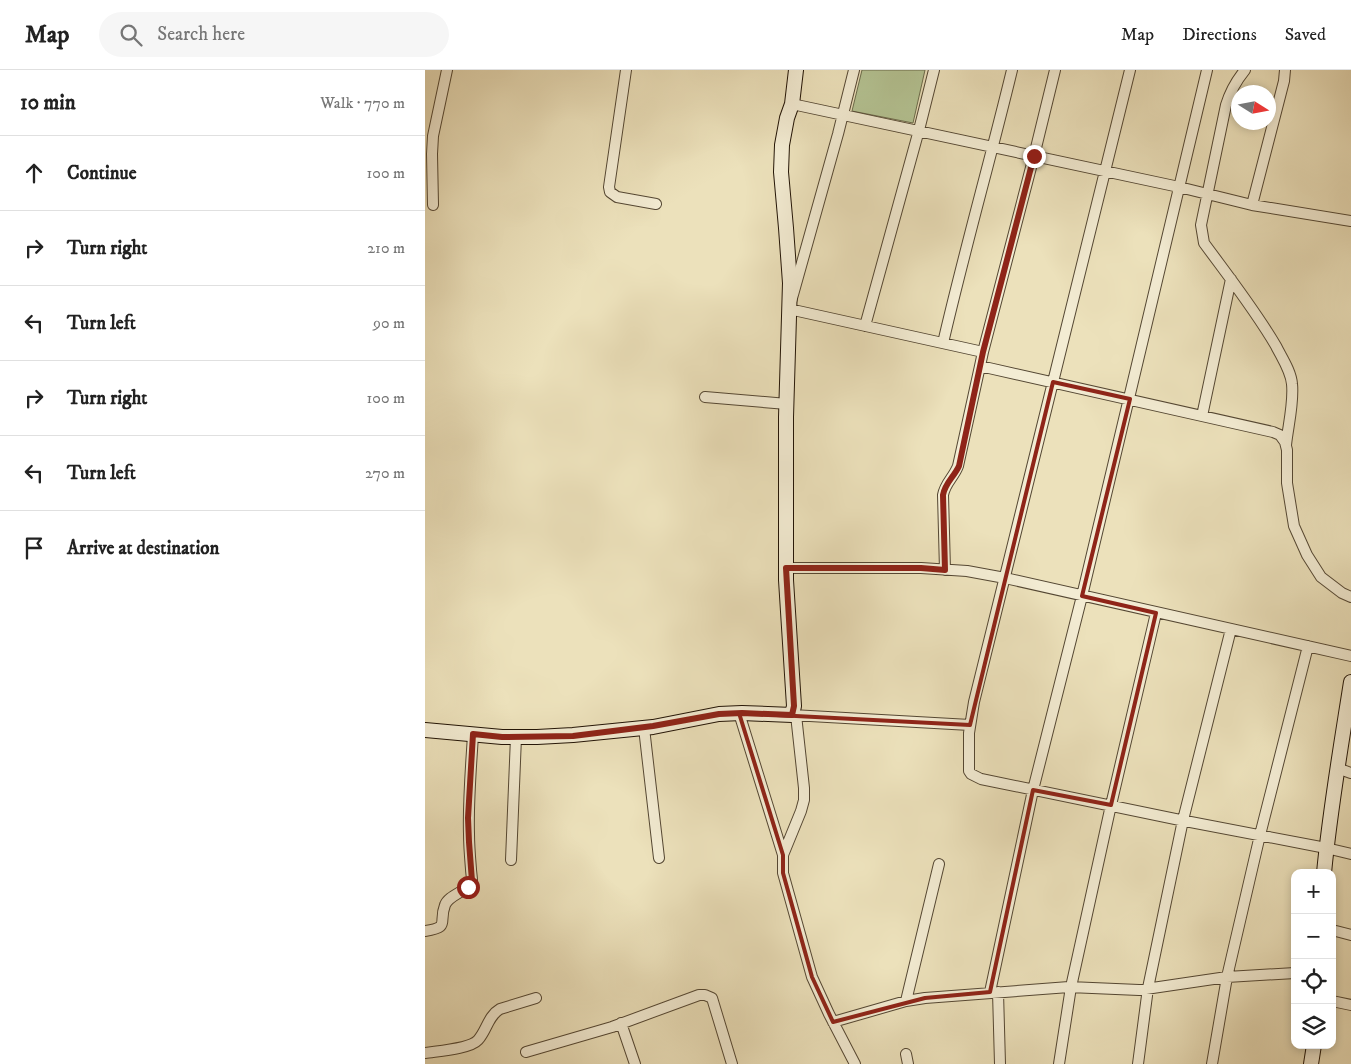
<!DOCTYPE html>
<html lang="en">
<head>
<meta charset="utf-8">
<style>
  body { margin:0; font-family:"IM FELL DW Pica",serif; background:#f6f6f6; color:#222 }
  .controls { position:absolute; right:15px; bottom:15px; display:grid; overflow:hidden; border-radius:10px; box-shadow:0 2px 8px #0003 }
  .controls button { width:45px; height:45px; display:grid; place-items:center; padding:0; border:0; border-bottom:1px solid #e0e0e0; background:#fff; color:#222; font:25px sans-serif }
  .compass { position:absolute; left:806px; top:15px; width:45px; height:45px; border-radius:50%; background:#fff; box-shadow:0 2px 8px #0003; rotate:101deg }
  .stop { position:absolute; width:15px; height:15px; margin:-11px; border:4px solid #8f2418; border-radius:50%; background:#fff }
  .stop.end { background:#8f2418; border-color:#fff; box-shadow:0 1px 5px #0008 }
  .list { margin:0; padding:0; list-style:none }
  h2 { display:flex; justify-content:space-between; align-items:center; height:65px; margin:0; padding:0 20px; font-size:21px }
  h2 small { font-size:16px; font-weight:400; color:#767676 }
  .list li { display:grid; grid-template-columns:32px 1fr auto; gap:15px; align-items:center; box-sizing:border-box; height:75px; padding:0 20px; border-top:1px solid #e0e0e0 }
  .list b { display:block; font-size:19px; white-space:nowrap }
  .list em { font-size:16px; font-style:normal; color:#767676 }
  .icon { flex:none; width:28px; height:28px; fill:none; stroke:currentColor; stroke-width:2; stroke-linecap:round; stroke-linejoin:round }
  .map { position:relative; flex:none; width:926px; height:994px; overflow:hidden }
  header { display:flex; align-items:center; gap:30px; box-sizing:border-box; height:70px; padding:0 25px; background:#fff; border-bottom:1px solid #e0e0e0 }
  header strong { font-size:24px }
  nav { display:flex; gap:28px; margin-inline-start:auto; font-size:18px }
  .search { width:350px; height:45px; background:#f6f6f6; display:flex; align-items:center; gap:12px; box-sizing:border-box; padding:0 18px; border-radius:28px; color:#767676; font-size:19px }
  main { display:flex }
  aside { flex:1; background:#fff }
  .map>svg:first-child { display:block }
  .green { fill:#b4c393; stroke:#6b6c4c }
  .lines { fill:none; stroke-linecap:round; stroke-linejoin:round }
  .street-casing { stroke:#544733; stroke-width:12 }
  .secondary-casing { stroke:#221406; stroke-width:16 }
  .street { stroke:#f3ecd3; stroke-width:10 }
  .secondary { stroke:#f3ecd3; stroke-width:14 }
  .route { stroke:#8f2418; stroke-width:6 }
  .marked { fill:none; stroke:#8f2418; stroke-width:4; stroke-linejoin:round }
</style>
</head>
<body>
<header>
<strong>Map</strong>
<div class="search"><svg class="icon" aria-label="search" viewBox="0 0 24 24"><circle cx="10" cy="10" r="6"/><path d="M15 15l6 6"/></svg>Search here</div>
<nav><a>Map</a><a>Directions</a><a>Saved</a></nav>
</header>
<main>
<aside>
<h2>10 min<small>Walk · 770 m</small></h2>
<ul class="list">
<li><svg class="icon" aria-label="ahead" viewBox="0 0 24 24"><path d="M12 20V5M6 11l6-6 6 6"/></svg><div><b>Continue</b></div><em>100 m</em></li>
<li><svg class="icon" aria-label="right" viewBox="0 0 24 24"><path d="M7 20v-9h11M14 6l5 5-5 5"/></svg><div><b>Turn right</b></div><em>210 m</em></li>
<li><svg class="icon" aria-label="left" viewBox="0 0 24 24"><path d="M17 20v-9H6M10 6l-5 5 5 5"/></svg><div><b>Turn left</b></div><em>90 m</em></li>
<li><svg class="icon" aria-label="right" viewBox="0 0 24 24"><path d="M7 20v-9h11M14 6l5 5-5 5"/></svg><div><b>Turn right</b></div><em>100 m</em></li>
<li><svg class="icon" aria-label="left" viewBox="0 0 24 24"><path d="M17 20v-9H6M10 6l-5 5 5 5"/></svg><div><b>Turn left</b></div><em>270 m</em></li>
<li><svg class="icon" aria-label="arrive" viewBox="0 0 24 24"><path d="M6 21V4h12l-3 4 3 4H6"/></svg><div><b>Arrive at destination</b></div></li>
</ul>
</aside>
<div class="map">
<svg width="926" height="994" viewBox="0 0 926 994">
  <rect width="100%" height="100%" fill="#ece1bb"/>
  <filter id="stains"><feTurbulence type="fractalNoise" baseFrequency=".004" numOctaves="4"/><feColorMatrix values="0 0 0 0 .2 0 0 0 0 .09 0 0 0 0 .02 0 0 0 .5 -.17"/></filter>
  <radialGradient id="worn" r=".72"><stop offset=".6" stop-color="#630" stop-opacity="0"/><stop offset="1" stop-color="#630" stop-opacity=".3"/></radialGradient>
  <path class="green" d="M437,0H500L488,53L427,41Z"/>
  <g class="lines">
    <g class="street-casing">
      <path id="street" d="M201,0L184,117L185,122L192,127L231,134
        M429,0L413,64L364,239L558,282L555,296L848,362L855,365L860,372L862,380V413L869,456L882,485L896,507L917,523L926,527
        M705,0L549,632L544,663V701L546,704L556,709L755,750L901,778L926,784
        M820,0C811,11 805,22 801,35L776,155L779,173C804,207 830,240 851,276C857,288 866,301 867,314C869,333 863,356 861,375
        M367,34L754,117L827,135L926,151
        M8,135L7,84L8,66L22,0
        M827,135L859,11L860,0
        M440,256L494,60L509,0
        M518,273C539,182 565,91 587,0
        M558,282L609,86L630,0
        M280,327L362,334
        M777,346L806,209
        M361,498H496L542,501L580,508L926,586
        M520,500L518,425C520,413 529,407 533,396L555,296
        M314,643L358,785
        M367,645L545,655
        M371,645L379,718V730L376,741L358,785V803L387,907L404,944L430,994
        M219,658L234,788
        M912,698L926,703
        M86,790L91,667
        M907,860L926,865
        M0,861C26,857 13,853 20,835C24,824 45,821 47,810C47,807 46,802 46,799C45,787 44,776 44,764C43,731 46,698 48,665
        M565,922L608,720L657,526L782,0
        M573,922L575,994
        M481,931L514,794
        M907,931L926,935
        M408,952L481,931L500,928L644,917L714,920L802,907L870,903
        M196,953L210,994
        M101,982L187,957L274,925H280L287,928L307,994
        M0,983C12,981 45,979 53,970C62,960 63,946 75,939L111,928
        M481,984L483,994
        M634,994L646,917L686,735L731,543
        M713,994L723,918L758,750L806,559
        M787,994L802,907L835,765L883,576"/>
    </g>
    <g class="secondary-casing">
      <path id="secondary" d="M0,660L77,667H112L148,665L228,657L294,644L317,643L367,645L369,636L361,510V347L365,213L361,158L356,102L357,75L362,48L367,34L371,0
        M899,803C905,739 916,676 926,612
        M886,994L889,975"/>
    </g>
    <use href="#street" class="street"/>
    <use href="#secondary" class="secondary"/>
  </g>
  <g class="lines">
    <path class="route" d="M43,817L47,811L44,772L43,748L48,664L77,667L148,666L228,656L294,644L317,643L367,645L369,636L361,498H496L520,500L518,425C520,413 529,407 534,396L558,282L609,86"/>
  </g>
  <path class="marked" d="M628,312L705,329L657,526L731,543L686,735L608,720L565,922L500,928L408,952L387,907L358,803V785L314,643L545,655Z"/>
  <rect width="100%" height="100%" filter="url(#stains)"/>
  <rect width="100%" height="100%" fill="url(#worn)"/>
</svg>
<div class="controls">
<button>+</button>
<button>−</button>
<button><svg class="icon" aria-label="locate" viewBox="0 0 24 24"><circle cx="12" cy="12" r="6"/><path d="M12 2v4M12 18v4M2 12h4M18 12h4"/></svg></button>
<button><svg class="icon" aria-label="layers" viewBox="0 0 24 24"><path d="M12 4l9 5-9 5-9-5zM3 14l9 5 9-5"/></svg></button>
</div>
<svg class="compass" viewBox="-18 -18 36 36"><path d="M0-13l5 13h-10z" fill="#e53935"/><path d="M0 13l5-13h-10z" fill="#767676"/></svg>
<div class="stop" style="left:43px;top:817px"></div>
<div class="stop end" style="left:609px;top:86px"></div>
</div>
</main>
</body>
</html>
